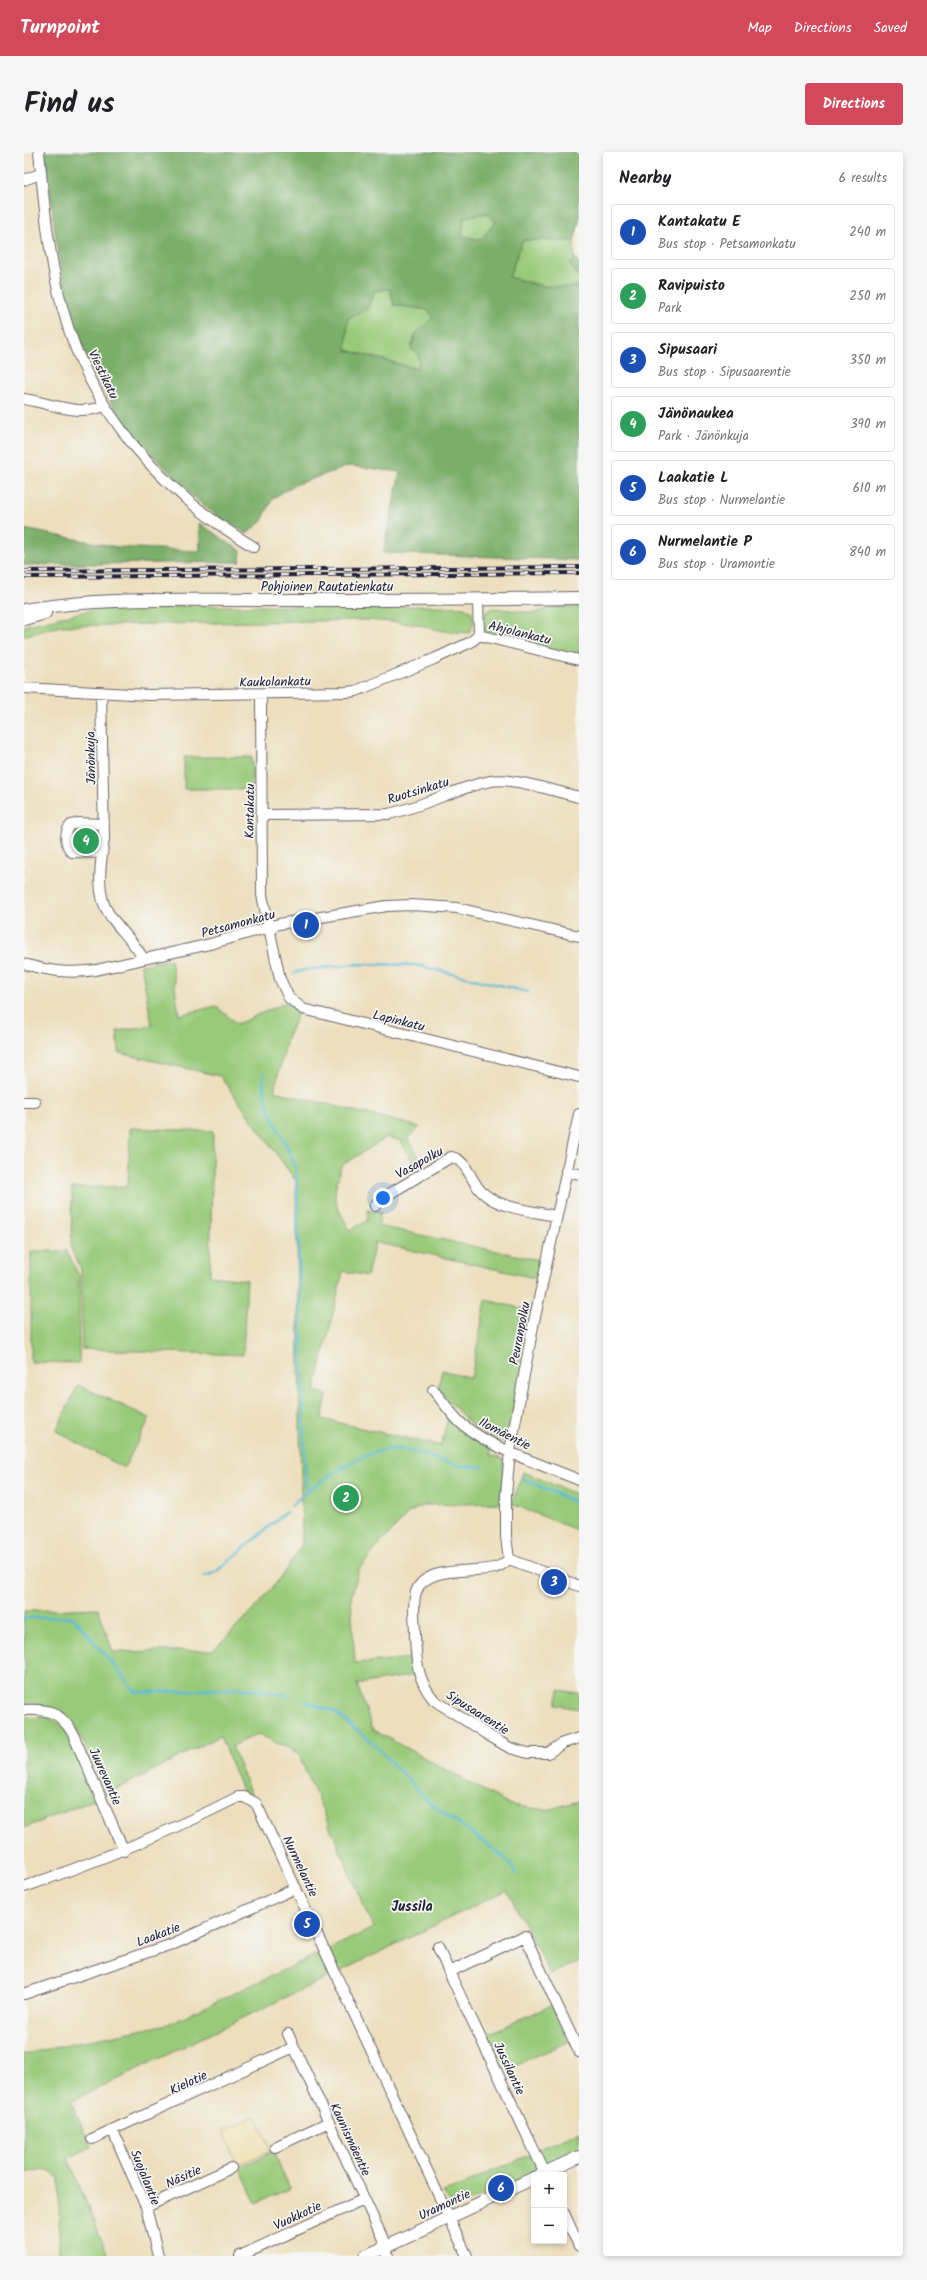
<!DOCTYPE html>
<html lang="en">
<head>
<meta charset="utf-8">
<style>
  body { margin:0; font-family:Kalam,sans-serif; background:#f6f6f6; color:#202124 }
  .controls { position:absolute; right:12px; bottom:12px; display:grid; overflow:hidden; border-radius:4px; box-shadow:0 2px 6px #0003 }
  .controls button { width:36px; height:36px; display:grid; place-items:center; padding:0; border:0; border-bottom:1px solid #e0e0e0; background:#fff; color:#202124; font:20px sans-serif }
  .you { position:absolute; left:359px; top:1046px; width:14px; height:14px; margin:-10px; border:3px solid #fff; border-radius:50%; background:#1a73e8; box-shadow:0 0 0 6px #1a73e833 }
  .badge { display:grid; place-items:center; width:26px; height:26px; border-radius:50%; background:#d1495b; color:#fff; font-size:13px; font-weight:700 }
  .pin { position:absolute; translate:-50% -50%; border:2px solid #fff; box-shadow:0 1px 4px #0006 }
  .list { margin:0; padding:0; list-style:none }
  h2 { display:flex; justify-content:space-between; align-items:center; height:52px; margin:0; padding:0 16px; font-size:17px }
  h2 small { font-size:13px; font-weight:400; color:#757577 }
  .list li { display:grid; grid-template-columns:26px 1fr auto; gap:12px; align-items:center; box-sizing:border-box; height:56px; margin:0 8px 8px; padding:0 8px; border:1px solid #e0e0e0; border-radius:4px }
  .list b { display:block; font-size:15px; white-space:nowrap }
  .list p { margin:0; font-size:13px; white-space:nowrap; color:#757577 }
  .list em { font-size:13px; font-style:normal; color:#757577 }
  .map { position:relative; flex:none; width:555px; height:2104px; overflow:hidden; border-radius:4px }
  header { display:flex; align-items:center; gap:24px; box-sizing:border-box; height:56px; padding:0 20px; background:#d1495b; color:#fff }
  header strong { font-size:19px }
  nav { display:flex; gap:22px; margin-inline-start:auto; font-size:14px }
  .intro { display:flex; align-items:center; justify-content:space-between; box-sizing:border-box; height:96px; padding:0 24px }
  h1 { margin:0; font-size:28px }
  .button { padding:10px 18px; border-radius:4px; background:#d1495b; color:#fff; font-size:14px; font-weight:700 }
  main { display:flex; gap:24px; padding:0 24px }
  aside { flex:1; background:#fff; border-radius:4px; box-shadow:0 2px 6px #0003 }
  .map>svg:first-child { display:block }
  .green { fill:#99ca79; stroke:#5e765a }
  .forest { fill:#7aae69; stroke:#4e6852; fill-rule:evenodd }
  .sand { fill:#eeda9e; stroke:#887e6c }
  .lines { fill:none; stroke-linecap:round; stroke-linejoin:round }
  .stream { stroke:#5abbd8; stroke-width:2.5 }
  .minor-casing { stroke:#696468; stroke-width:12 }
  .tertiary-casing { stroke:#696468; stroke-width:14 }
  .minor { stroke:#fff; stroke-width:10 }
  .tertiary { stroke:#fff; stroke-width:12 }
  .rail-casing { stroke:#22223b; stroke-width:4 }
  .rail { stroke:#f6f6f2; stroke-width:2.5; stroke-dasharray:8; stroke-linecap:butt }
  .labels { text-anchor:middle; stroke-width:3.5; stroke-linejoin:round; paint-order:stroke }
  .street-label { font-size:13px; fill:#22223b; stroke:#f6f6f2 }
  .neighbourhood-label { font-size:14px; font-weight:bold; fill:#22223b; stroke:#f6f6f2 }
</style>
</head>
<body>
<header>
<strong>Turnpoint</strong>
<nav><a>Map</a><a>Directions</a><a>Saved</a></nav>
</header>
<div class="intro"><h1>Find us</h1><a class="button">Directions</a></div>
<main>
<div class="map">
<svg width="555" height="2104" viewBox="0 0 555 2104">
  <rect width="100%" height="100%" fill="#f6f6f2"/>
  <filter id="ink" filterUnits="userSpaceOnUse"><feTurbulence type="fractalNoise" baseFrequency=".025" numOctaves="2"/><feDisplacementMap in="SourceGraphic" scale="8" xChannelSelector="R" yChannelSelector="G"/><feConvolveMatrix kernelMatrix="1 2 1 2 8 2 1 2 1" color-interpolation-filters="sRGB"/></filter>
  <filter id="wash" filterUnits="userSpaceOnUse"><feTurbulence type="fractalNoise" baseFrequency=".012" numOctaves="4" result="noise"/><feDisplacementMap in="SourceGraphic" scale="16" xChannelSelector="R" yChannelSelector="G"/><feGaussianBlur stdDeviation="0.9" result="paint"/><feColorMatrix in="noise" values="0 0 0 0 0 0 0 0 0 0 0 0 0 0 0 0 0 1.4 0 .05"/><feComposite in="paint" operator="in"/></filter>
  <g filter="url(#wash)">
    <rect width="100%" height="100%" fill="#eddfbd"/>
    <path class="green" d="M463,61L471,70L457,88L438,84L440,65Z
      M499,88L550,89L551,106L546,112L555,125V135L518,134L485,125Z
      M366,137L370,153L404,158L409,165L391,183L387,197L395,202L394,217L322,198L324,166L344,156L350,139Z
      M139,454H413L440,455L448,460L450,470L445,481L419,479L392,472L342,468L36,474L0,484V474L63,459L86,456Z
      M555,454V506L463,481L460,477V466L462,460L470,456L510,461L533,455Z
      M160,605H228V637H160Z
      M56,675L74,676L78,679L77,695L71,698L50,696L48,686L49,679Z
      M147,807L155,863L192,854L213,872L263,850L275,860L264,884L250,939L396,975L384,986L401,1015L394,1020L377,989L363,985L317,1014C308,1050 308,1046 326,1078L343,1069L344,1058L357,1061L354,1074L519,1109L515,1127L351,1090L343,1124L319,1119L291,1239L303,1243L298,1267L417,1294L424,1264L449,1287L467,1295V1303L481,1308L477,1351L401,1353L386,1360L362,1385L335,1417L327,1446L331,1511L390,1506L392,1523L333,1532L349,1578L487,1653L522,1658L555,1649V1810L526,1822L483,1738L315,1820L305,1797L349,1776L274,1601L234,1582L208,1594L228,1645L219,1641L196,1584L81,1643C71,1621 57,1572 36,1559C28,1554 10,1552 0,1553V1459L74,1456L89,1500L189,1498C222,1467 256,1432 278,1392L272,1029L196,924L95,901L93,879L128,873L117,813Z
      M106,976L189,979L186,1124L223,1128L219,1203L58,1197L57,1117L47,1097L48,1036L104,1034Z
      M7,1099H43L55,1124V1211L7,1210Z
      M462,1148L509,1159L484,1292L451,1277L414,1237L418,1218L447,1226Z
      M54,1233L126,1266L100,1316L32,1279Z
      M499,1320L555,1343V1379L488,1352Z
      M535,1538L555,1541V1557L532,1553Z
      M22,1565L37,1572L44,1582L75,1646L0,1676V1566Z
      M298,1800L308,1823L47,1949L67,1995L44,2006L84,2104H35V2026L21,2017L0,2021V1902L144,1872Z
      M528,1853L544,1890L480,1918L464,1882Z
      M555,1979V2000L525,2013L521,2011L514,1997Z
      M249,2000L266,2036L232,2052L216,2015Z
      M507,2002L512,2015L511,2020L434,2055L427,2052L419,2041Z"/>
    <path class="forest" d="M21,0H555V71L550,89L499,88L485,125L518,134L555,135V408L359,401L376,320L325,314L271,333L249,346L238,369L223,382C209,373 193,365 180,354C169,345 159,334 149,324C99,275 71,235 49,168C32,115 29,55 21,0ZM463,61L471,70L457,88L438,84L440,65ZM366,137L370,153L404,158L409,165L391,183L387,197L395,202L394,217L322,198L324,166L344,156L350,139Z
      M551,106L555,111V125L546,112Z
      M175,371L217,399L216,410L0,413V377L93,395L176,399Z"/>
    <path class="sand" d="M232,1964L248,1998L214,2013L199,1978Z"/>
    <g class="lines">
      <path class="stream" d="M270,821L281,818L332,812L392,813L504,840
        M240,920C235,956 263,985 272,1018L282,1339
        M498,1326L555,1352
        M267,1354C288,1333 342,1295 373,1297C395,1299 416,1310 438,1314C445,1315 453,1315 459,1315
        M181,1424L192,1420L262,1360
        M0,1466L49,1465L112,1540C162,1542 215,1529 264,1544
        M281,1549L309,1559L348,1590L406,1651L480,1705L492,1721"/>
    </g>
  </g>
  <g filter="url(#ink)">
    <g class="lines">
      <g class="minor-casing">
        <path id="minor" d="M15,0C20,53 25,107 39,158C66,260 140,342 230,395
          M0,28L16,22
          M0,247C26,251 54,265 80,254
          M455,483L555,508
          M0,536L125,543L323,540L332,539L410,507L447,490L455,483L454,448
          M77,540L80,687C77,709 71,742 85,762C96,778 110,790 119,806
          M237,542L238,743L256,827L265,846L279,857L555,925
          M238,663L364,662C400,655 433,635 467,629C489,625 533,640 555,645
          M77,701L48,700C41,693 40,680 47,673L55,671L80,672
          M0,812C25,819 46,822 72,818L186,792L255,772L363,754L388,753L433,756L555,784
          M0,950H11
          M542,1019L555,1022
          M351,1054L355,1048L427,1005C444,1008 446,1030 459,1041C477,1057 509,1059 532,1064
          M409,1238C419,1249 428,1264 439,1273C472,1299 517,1312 555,1328
          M485,1407L482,1385V1343L486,1299L509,1174L555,962
          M485,1407C480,1411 476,1415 470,1416C448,1421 401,1413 392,1440C388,1453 391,1469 391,1483C392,1508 393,1528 410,1548L464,1583L486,1596L504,1601H524L539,1591L555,1586
          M485,1407L555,1434
          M0,1558C24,1557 35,1559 48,1580L100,1699
          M0,1735C75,1709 143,1681 214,1645H220L232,1651L443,2104
          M414,1795L425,1820
          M0,1842L148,1792L272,1736
          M264,1882L358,2085L364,2104
          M89,1979L122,2055L134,2104
          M68,1987L270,1895
          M251,1995L305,1970
          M522,2023L425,1820L501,1784L555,1900
          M122,2055L207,2016
          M540,2061L555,2094
          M216,2104L340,2047"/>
      </g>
      <g class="tertiary-casing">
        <path id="tertiary" d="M0,458C76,445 155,448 232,448C340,448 447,448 555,446
          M0,467L21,461
          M516,2023L555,2005
          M342,2104L510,2026"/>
      </g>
      <use href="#minor" class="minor"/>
      <use href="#tertiary" class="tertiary"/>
      <g class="rail-casing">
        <path id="rail" d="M0,419L555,415
          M0,425L555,421"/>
      </g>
      <use href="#rail" class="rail"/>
    </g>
  </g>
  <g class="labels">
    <g class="street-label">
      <text transform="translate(80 222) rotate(64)" y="5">Viestikatu</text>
      <text x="303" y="439">Pohjoinen Rautatienkatu</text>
      <text transform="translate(496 480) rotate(14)" y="5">Ahjolankatu</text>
      <text transform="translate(251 529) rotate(-1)" y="5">Kaukolankatu</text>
      <text transform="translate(66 606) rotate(-91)" y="5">Jänönkuja</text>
      <text transform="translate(394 638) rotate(-17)" y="5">Ruotsinkatu</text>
      <text transform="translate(225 659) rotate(-89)" y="5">Kantakatu</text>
      <text transform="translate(214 771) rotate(-15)" y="5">Petsamonkatu</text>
      <text transform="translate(375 868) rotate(14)" y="5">Lapinkatu</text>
      <text transform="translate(395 1010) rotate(-29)" y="5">Vasapolku</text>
      <text transform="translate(495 1181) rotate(-79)" y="5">Peuranpolku</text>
      <text transform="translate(481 1281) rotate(27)" y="5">Ilomäentie</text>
      <text transform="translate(454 1560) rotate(32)" y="5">Sipusaarentie</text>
      <text transform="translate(82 1624) rotate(66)" y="5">Juurevantie</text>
      <text transform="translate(277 1714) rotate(65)" y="5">Nurmelantie</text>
      <text transform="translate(134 1782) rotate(-21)" y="5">Laakatie</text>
      <text transform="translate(486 1916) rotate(65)" y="5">Jussilantie</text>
      <text transform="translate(164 1930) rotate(-25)" y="5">Kielotie</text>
      <text transform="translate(327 1987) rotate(65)" y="5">Kaunismäentie</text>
      <text transform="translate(159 2024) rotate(-24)" y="5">Näsitie</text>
      <text transform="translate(122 2025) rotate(68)" y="5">Suojalantie</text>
      <text transform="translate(420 2052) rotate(-25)" y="5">Uramontie</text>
      <text transform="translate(273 2063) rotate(-25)" y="5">Vuokkotie</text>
    </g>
    <g class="neighbourhood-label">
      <text x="388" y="1759">Jussila</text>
    </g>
  </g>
</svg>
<div class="controls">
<button>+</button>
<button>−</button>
</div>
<div class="you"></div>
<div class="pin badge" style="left:282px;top:773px;background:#1a4fb4">1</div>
<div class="pin badge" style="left:322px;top:1346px;background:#2e9e5b">2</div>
<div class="pin badge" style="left:530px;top:1430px;background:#1a4fb4">3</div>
<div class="pin badge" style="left:62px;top:689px;background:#2e9e5b">4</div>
<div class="pin badge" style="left:283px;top:1772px;background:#1a4fb4">5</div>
<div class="pin badge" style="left:477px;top:2036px;background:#1a4fb4">6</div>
</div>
<aside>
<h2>Nearby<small>6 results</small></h2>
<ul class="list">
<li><span class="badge" style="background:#1a4fb4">1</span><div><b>Kantakatu E</b><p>Bus stop · Petsamonkatu</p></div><em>240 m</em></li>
<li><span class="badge" style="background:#2e9e5b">2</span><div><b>Ravipuisto</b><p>Park</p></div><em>250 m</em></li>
<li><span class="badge" style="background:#1a4fb4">3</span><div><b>Sipusaari</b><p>Bus stop · Sipusaarentie</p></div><em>350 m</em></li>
<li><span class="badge" style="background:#2e9e5b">4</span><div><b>Jänönaukea</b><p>Park · Jänönkuja</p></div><em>390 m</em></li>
<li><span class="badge" style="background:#1a4fb4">5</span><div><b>Laakatie L</b><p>Bus stop · Nurmelantie</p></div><em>610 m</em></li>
<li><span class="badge" style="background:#1a4fb4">6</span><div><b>Nurmelantie P</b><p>Bus stop · Uramontie</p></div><em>840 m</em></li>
</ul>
</aside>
</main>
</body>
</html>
